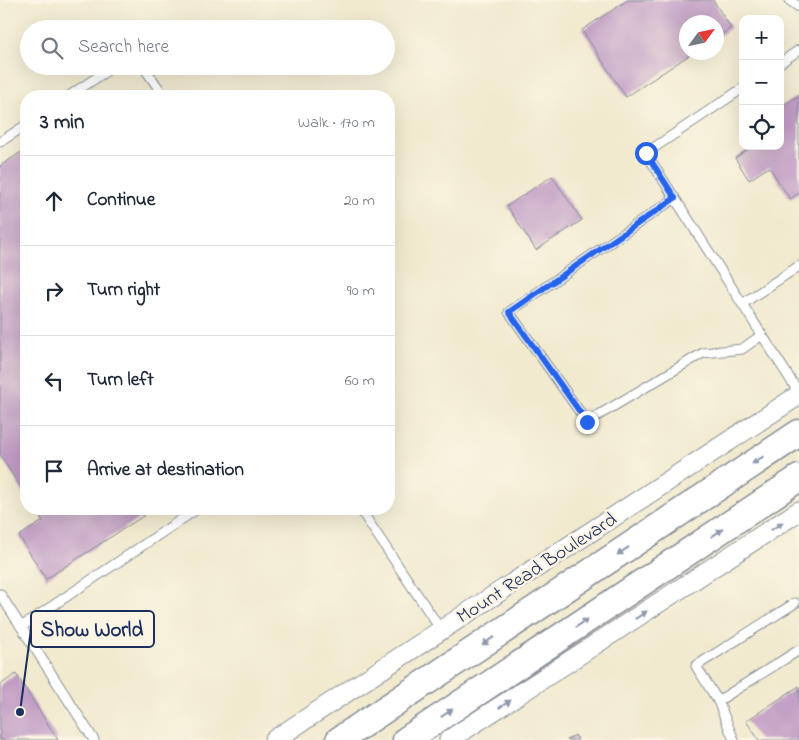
<!DOCTYPE html>
<html lang="en">
<head>
<meta charset="utf-8">
<style>
  body { margin:0; font-family:"Indie Flower",sans-serif; background:#f6f6f7; color:#1f2937 }
  .controls { position:absolute; right:15px; top:15px; display:grid; overflow:hidden; border-radius:10px; box-shadow:0 5px 20px #0002 }
  .controls button { width:45px; height:45px; display:grid; place-items:center; padding:0; border:0; border-bottom:1px solid #e0e1e3; background:#fff; color:#1f2937; font:25px sans-serif }
  .compass { position:absolute; left:679px; top:15px; width:45px; height:45px; border-radius:50%; background:#fff; box-shadow:0 5px 20px #0002; rotate:57deg }
  .stop { position:absolute; width:15px; height:15px; margin:-11px; border:4px solid #2563eb; border-radius:50%; background:#fff }
  .stop.end { background:#2563eb; border-color:#fff; box-shadow:0 1px 5px #0008 }
  .list { margin:0; padding:0; list-style:none }
  h2 { display:flex; justify-content:space-between; align-items:center; height:65px; margin:0; padding:0 20px; font-size:21px }
  h2 small { font-size:16px; font-weight:400; color:#747a83 }
  .list li { display:grid; grid-template-columns:32px 1fr auto; gap:15px; align-items:center; box-sizing:border-box; height:90px; padding:0 20px; border-top:1px solid #e0e1e3 }
  .list b { display:block; font-size:19px; white-space:nowrap }
  .list em { font-size:16px; font-style:normal; color:#747a83 }
  .icon { flex:none; width:28px; height:28px; fill:none; stroke:currentColor; stroke-width:2; stroke-linecap:round; stroke-linejoin:round }
  .map { position:relative; flex:none; width:799px; height:740px; overflow:hidden }
  .search { position:absolute; background:#fff; box-shadow:0 5px 20px #0002; left:20px; top:20px; width:375px; height:55px; display:flex; align-items:center; gap:12px; box-sizing:border-box; padding:0 18px; border-radius:28px; color:#747a83; font-size:19px }
  .panel { position:absolute; background:#fff; box-shadow:0 5px 20px #0002; left:20px; top:90px; width:375px; height:425px; border-radius:20px }
  .map>svg:first-child { display:block }
  .building { fill:#c09bc4 }
  .lines { fill:none; stroke-linecap:round; stroke-linejoin:round }
  .lane-casing { stroke:#868c96; stroke-width:11 }
  .street-casing { stroke:#868c96; stroke-width:21 }
  .secondary-casing { stroke:#868c96; stroke-width:29 }
  .lane { stroke:#fff; stroke-width:9 }
  .street { stroke:#fff; stroke-width:19 }
  .secondary { stroke:#fff; stroke-width:26 }
  .oneway { fill:#8d97ae }
  .route { stroke:#2563eb; stroke-width:6 }
  .labels { text-anchor:middle; stroke-width:5; stroke-linejoin:round; paint-order:stroke }
  .street-label { font-size:20px; fill:#1b2f5e; stroke:#fcf5e5 }
  .leader { fill:none; stroke:#1b2f5e; stroke-width:2 }
  .callout-dot { fill:#1b2f5e; stroke:#fcf5e5; stroke-width:2 }
  .callout { fill:#fcf5e5; stroke:#1b2f5e; stroke-width:2 }
  .callout-label { font-size:21px; text-anchor:middle; font-weight:bold; fill:#1b2f5e }
</style>
</head>
<body>
<div class="map">
<svg width="799" height="740" viewBox="0 0 799 740">
  <rect width="100%" height="100%" fill="#fcf5e5"/>
  <filter id="ink" filterUnits="userSpaceOnUse"><feTurbulence type="fractalNoise" baseFrequency=".02" numOctaves="2"/><feDisplacementMap in="SourceGraphic" scale="10" xChannelSelector="R" yChannelSelector="G"/><feConvolveMatrix kernelMatrix="1 2 1 2 8 2 1 2 1" color-interpolation-filters="sRGB"/></filter>
  <filter id="wash" filterUnits="userSpaceOnUse"><feTurbulence type="fractalNoise" baseFrequency=".0096" numOctaves="4" result="noise"/><feDisplacementMap in="SourceGraphic" scale="20" xChannelSelector="R" yChannelSelector="G"/><feGaussianBlur stdDeviation="1.12" result="paint"/><feColorMatrix in="noise" values="0 0 0 0 0 0 0 0 0 0 0 0 0 0 0 0 0 1.4 0 .05"/><feComposite in="paint" operator="in"/></filter>
  <g filter="url(#wash)">
    <rect width="100%" height="100%" fill="#f1eacf"/>
    <g id="blocks">
      <path class="building" d="M628,0H713L731,28L716,38V22H686V52H694L626,97L582,30Z
        M799,95V193L790,199L769,167L749,180L735,158L753,146H780V107Z
        M26,149V496L0,455V166Z
        M552,176L582,220L536,250L507,206Z
        M35,509H154L46,579L19,536L43,521Z
        M16,674L58,740H0V685Z
        M799,686V740H759L746,721Z
        M575,735L578,740H567Z"/>
    </g>
  </g>
  <g filter="url(#ink)">
    <use href="#blocks" fill-opacity="0" stroke="#868c96" stroke-width="1"/>
    <g class="lines">
      <g class="lane-casing">
        <path id="lane" d="M789,0L799,7
          M780,63L799,50
          M143,66L164,96
          M743,88L646,153L799,393
          M69,96L114,66
          M0,142L26,125
          M675,198L509,312L587,422L703,353L742,349L762,335
          M742,304L799,266
          M360,509L441,630
          M0,594L94,740
          M795,603L696,666L718,701L799,650
          M21,627L197,509
          M718,701L734,740"/>
      </g>
      <g class="street-casing">
        <path id="street" d="M274,740L799,395
          M449,740L799,511"/>
      </g>
      <g class="secondary-casing">
        <path id="secondary" d="M339,740L799,433
          M406,740L799,478"/>
      </g>
      <use href="#lane" class="lane"/>
      <use href="#street" class="street"/>
      <use href="#secondary" class="secondary"/>
    </g>
    <defs><path id="oneway-solid" d="M-6-.8H1V-3.2L6.5 0L1 3.2V.8H-6Z" transform="scale(1.25)"/></defs>
    <g class="oneway">
      <use href="#oneway-solid" transform="translate(758 460) rotate(146)"/>
      <use href="#oneway-solid" transform="translate(777 526) rotate(-33)"/>
      <use href="#oneway-solid" transform="translate(717 533) rotate(-34)"/>
      <use href="#oneway-solid" transform="translate(623 551) rotate(146)"/>
      <use href="#oneway-solid" transform="translate(641 615) rotate(-33)"/>
      <use href="#oneway-solid" transform="translate(582 623) rotate(-34)"/>
      <use href="#oneway-solid" transform="translate(488 641) rotate(146)"/>
      <use href="#oneway-solid" transform="translate(505 704) rotate(-33)"/>
      <use href="#oneway-solid" transform="translate(447 713) rotate(-34)"/>
    </g>
  </g>
  <g class="lines" filter="url(#ink)">
    <path class="route" d="M587,422L509,312L675,198L646,153"/>
  </g>
  <g class="labels">
    <g class="street-label">
      <text transform="translate(536 567) rotate(-33)" y="7">Mount Read Boulevard</text>
    </g>
  </g>
  <path class="leader" d="M20 712L31 629"/>
  <circle class="callout-dot" cx="20" cy="712" r="5"/>
  <rect class="callout" x="31" y="611" width="123" height="36" rx="5"/>
  <g class="callout-label">
    <text x="92" y="636">Show World</text>
  </g>
</svg>
<div class="controls">
<button>+</button>
<button>−</button>
<button><svg class="icon" aria-label="locate" viewBox="0 0 24 24"><circle cx="12" cy="12" r="6"/><path d="M12 2v4M12 18v4M2 12h4M18 12h4"/></svg></button>
</div>
<svg class="compass" viewBox="-18 -18 36 36"><path d="M0-13l5 13h-10z" fill="#e53935"/><path d="M0 13l5-13h-10z" fill="#747a83"/></svg>
<div class="stop" style="left:646px;top:153px"></div>
<div class="stop end" style="left:587px;top:422px"></div>
<div class="search"><svg class="icon" aria-label="search" viewBox="0 0 24 24"><circle cx="10" cy="10" r="6"/><path d="M15 15l6 6"/></svg>Search here</div>
<section class="panel">
<h2>3 min<small>Walk · 170 m</small></h2>
<ul class="list">
<li><svg class="icon" aria-label="ahead" viewBox="0 0 24 24"><path d="M12 20V5M6 11l6-6 6 6"/></svg><div><b>Continue</b></div><em>20 m</em></li>
<li><svg class="icon" aria-label="right" viewBox="0 0 24 24"><path d="M7 20v-9h11M14 6l5 5-5 5"/></svg><div><b>Turn right</b></div><em>90 m</em></li>
<li><svg class="icon" aria-label="left" viewBox="0 0 24 24"><path d="M17 20v-9H6M10 6l-5 5 5 5"/></svg><div><b>Turn left</b></div><em>60 m</em></li>
<li><svg class="icon" aria-label="arrive" viewBox="0 0 24 24"><path d="M6 21V4h12l-3 4 3 4H6"/></svg><div><b>Arrive at destination</b></div></li>
</ul>
</section>
</div>
</body>
</html>
